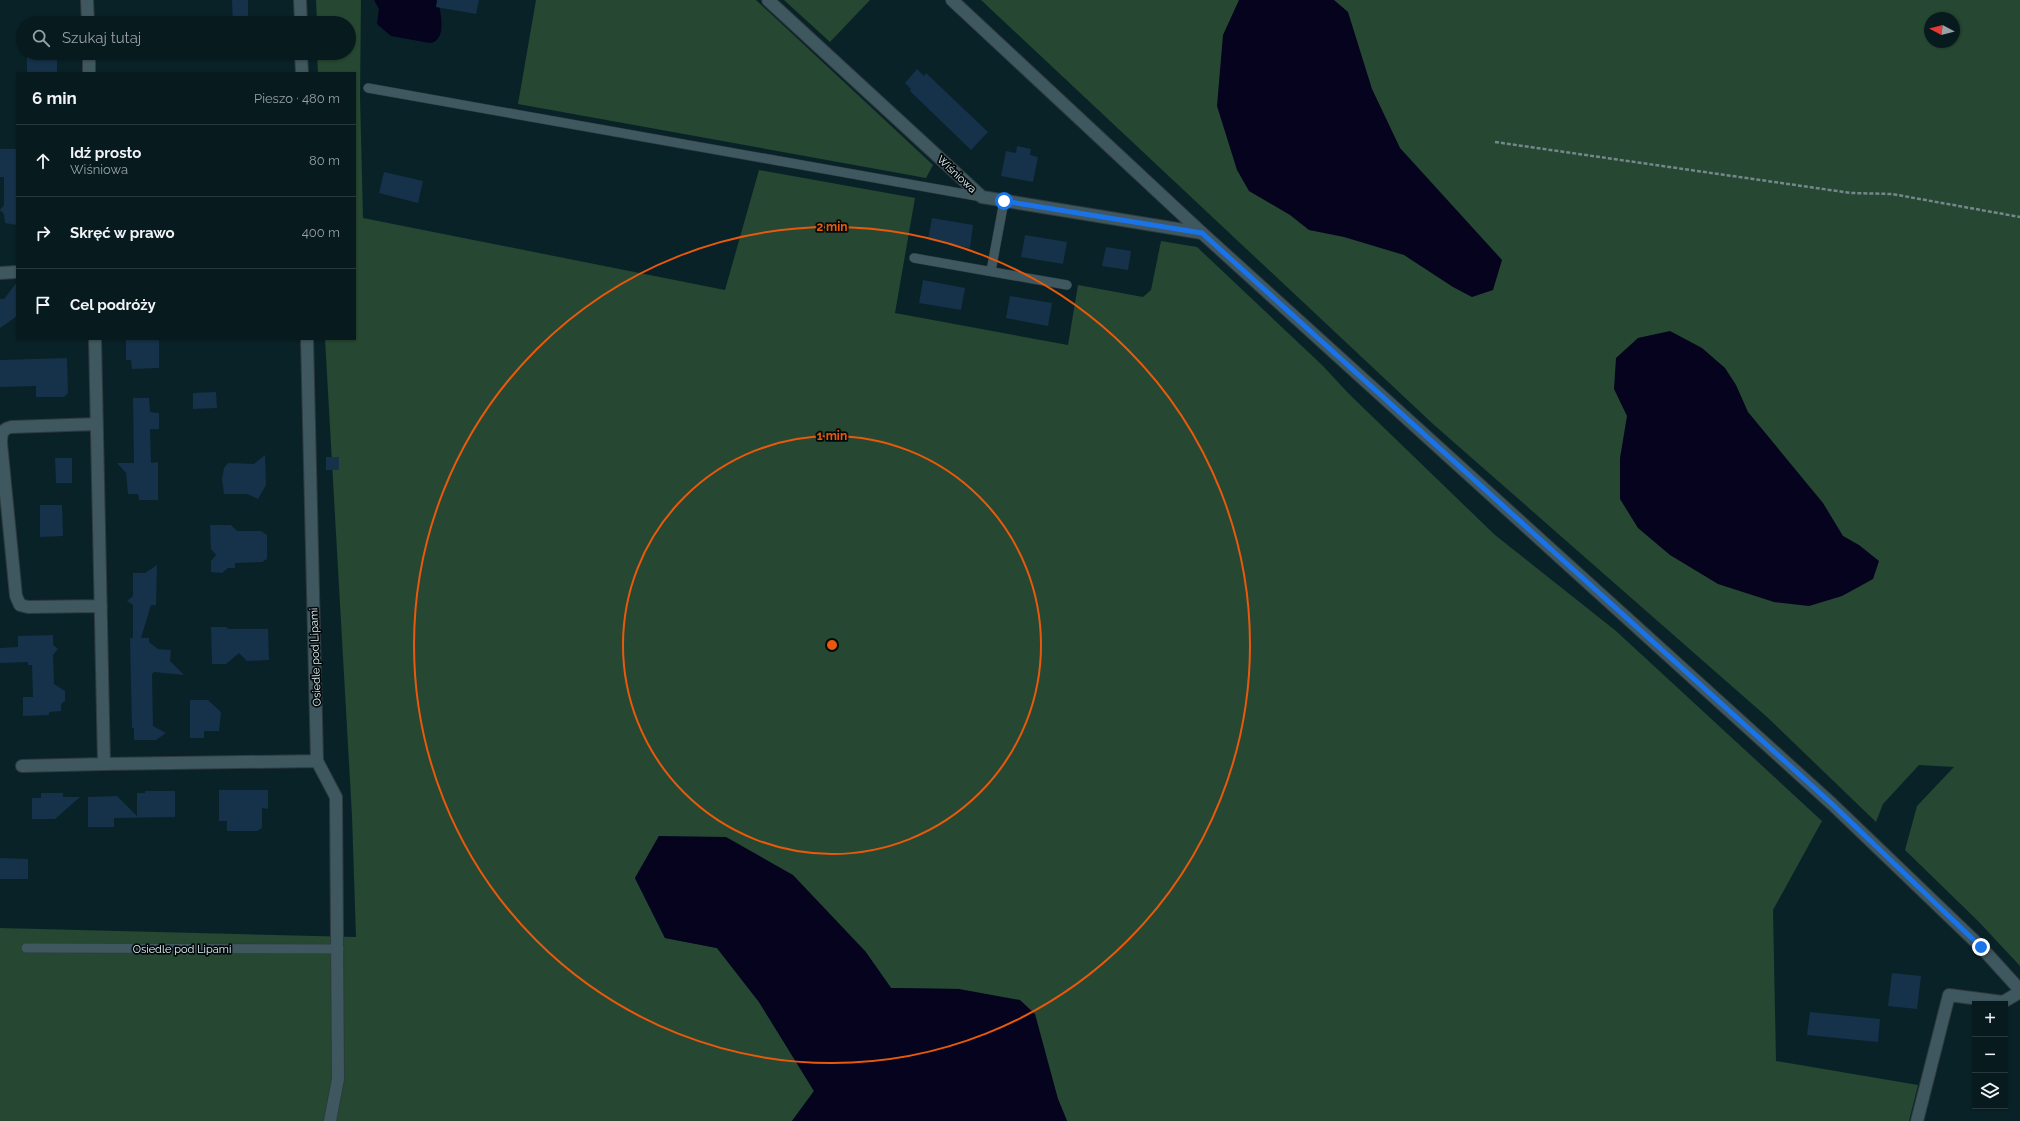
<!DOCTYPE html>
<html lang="pl">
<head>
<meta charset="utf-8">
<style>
  body { margin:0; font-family:Raleway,sans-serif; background:#15272b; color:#f1f3f6 }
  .controls { position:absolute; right:12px; bottom:12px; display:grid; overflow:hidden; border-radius:0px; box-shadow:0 1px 3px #0004 }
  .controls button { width:36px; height:36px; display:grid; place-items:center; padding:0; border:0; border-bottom:1px solid #28383c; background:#071a1e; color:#f1f3f6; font:20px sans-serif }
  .compass { position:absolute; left:1924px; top:12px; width:36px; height:36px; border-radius:50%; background:#071a1e; box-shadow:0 1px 3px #0004; rotate:277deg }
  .stop { position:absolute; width:12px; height:12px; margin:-9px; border:3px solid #1a73e8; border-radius:50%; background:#fff }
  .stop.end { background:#1a73e8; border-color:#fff; box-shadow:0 1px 4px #0008 }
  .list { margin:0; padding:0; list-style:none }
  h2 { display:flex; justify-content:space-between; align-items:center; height:52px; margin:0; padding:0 16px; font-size:17px }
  h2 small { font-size:13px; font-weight:400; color:#98a1a4 }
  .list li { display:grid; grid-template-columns:26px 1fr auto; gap:12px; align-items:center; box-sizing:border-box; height:72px; padding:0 16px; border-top:1px solid #28383c }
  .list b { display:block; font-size:15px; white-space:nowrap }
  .list p { margin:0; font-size:13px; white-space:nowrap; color:#98a1a4 }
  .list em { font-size:13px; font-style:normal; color:#98a1a4 }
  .icon { flex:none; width:22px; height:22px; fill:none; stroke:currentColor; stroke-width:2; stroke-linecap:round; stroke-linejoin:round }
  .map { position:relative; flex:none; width:2020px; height:1121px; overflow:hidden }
  .search { position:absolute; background:#071a1e; box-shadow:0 1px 3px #0004; left:16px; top:16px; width:340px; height:44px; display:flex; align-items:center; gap:10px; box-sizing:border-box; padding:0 14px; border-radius:22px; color:#98a1a4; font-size:15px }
  .panel { position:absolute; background:#071a1e; box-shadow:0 1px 3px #0004; left:16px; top:72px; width:340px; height:268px; border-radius:0px }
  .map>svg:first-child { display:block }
  .green { fill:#264731; fill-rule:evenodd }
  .water { fill:#05031d }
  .building { fill:#16314a }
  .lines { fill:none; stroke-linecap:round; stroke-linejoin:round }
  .lane-casing { stroke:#2e3a3f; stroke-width:10 }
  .street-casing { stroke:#2e3a3f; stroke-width:14 }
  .secondary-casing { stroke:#2e3a3f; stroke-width:14 }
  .path { stroke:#73878c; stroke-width:2.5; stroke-dasharray:4 2; stroke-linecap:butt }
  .lane { stroke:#3f575e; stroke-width:9 }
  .street { stroke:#3f575e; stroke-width:12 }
  .secondary { stroke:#3f575e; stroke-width:12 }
  .route { stroke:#1a73e8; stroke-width:5 }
  .ring { fill:none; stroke:#e8590c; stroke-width:2 }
  .labels { text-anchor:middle; stroke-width:3.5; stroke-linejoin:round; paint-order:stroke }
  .street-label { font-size:11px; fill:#e8f6fa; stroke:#030a0c }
  .centre { fill:#e8590c; stroke:#030a0c; stroke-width:2 }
  .ring-label { font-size:12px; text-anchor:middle; font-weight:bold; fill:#e8590c; stroke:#030a0c; stroke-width:3.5; stroke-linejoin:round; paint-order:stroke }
</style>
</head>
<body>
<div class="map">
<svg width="2020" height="1121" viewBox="0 0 2020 1121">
  <rect width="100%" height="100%" fill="#092228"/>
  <path class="green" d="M316,0H361L360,96L363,218L725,290L759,170L915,198L895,313L1068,345L1078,285L1143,297L1151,290L1161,241L1197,247L1323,366L1349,394L1495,535L1616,631L1822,821L1773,910L1776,1061L1918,1085L1909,1121H1067L1058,1099L959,989L891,988L865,951L659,836L635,878L665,938L717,948L759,1002L814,1091L792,1121H0V928L356,937L352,816L325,339H355V73H318L317,53H349V23H317Z
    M536,0H756L933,165L926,178L518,104Z
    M784,0H870L830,42Z
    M981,0H2020V966L1979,922L1905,850L1917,806L1954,767L1919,765L1883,804L1876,822L1767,717L1433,424ZM1930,18H1954V42H1930Z"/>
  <path class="water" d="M374,0H438C440,12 448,40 430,43L391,36L377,24L379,9Z
    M1239,0H1334L1348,12L1372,89L1400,148L1502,260L1493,290L1472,297L1453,287L1404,255L1344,237L1309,230L1290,215L1249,191L1237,170L1217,106L1223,35Z
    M1670,331L1702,348L1725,368L1736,385L1748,412L1823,503L1843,536L1859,545L1879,561L1873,579L1842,596L1809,606L1774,602L1718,584L1670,555L1638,528L1620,499V458L1627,416L1614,389L1616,358L1638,338Z
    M659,836L726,837L793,875L865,951L891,988L959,989L1020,1000L1035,1014L1058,1099L1067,1121H792L814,1091L759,1002L717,948L665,938L635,878Z"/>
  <path class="building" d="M232,0H248V23H233Z
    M437,0H479L476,14L436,7Z
    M27,53H57V73H27Z
    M917,69L924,76L926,73L988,132L971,150L910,91L911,89L905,83Z
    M1017,146L1031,149L1030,155L1038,157L1033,182L1001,176L1006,151L1016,153Z
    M0,149H17V225L5,223L4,214L0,210L4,205V177H0Z
    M384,172L423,181L418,203L379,193Z
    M932,218L973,225L970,248L928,240Z
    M1025,235L1067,242L1063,264L1021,257Z
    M1106,247L1131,251L1128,270L1102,266Z
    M923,280L965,288L961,310L919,303Z
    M17,282V316L0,328V299H4Z
    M1010,296L1052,303L1048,326L1006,318Z
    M131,339H159V368L132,369L131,360H126V340Z
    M67,358L68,393L64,397H36V386L0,387V360Z
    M216,392L217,408L193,409V393Z
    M133,398H149L150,412L159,413V429H150L151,463L158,462V500H139L138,494H128L126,473L117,463H134Z
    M265,455L266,485L258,499L247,494H224L222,479L224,468L228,463L254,464Z
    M326,457H339V470H326Z
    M55,458H72V483H56Z
    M40,505H62L63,536L40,537Z
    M210,525H231L237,531H261L267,535V559L262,562L235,563V568H228L222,573L211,572V561L216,555L211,549Z
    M157,565L156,605H151L141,638H149V642L158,649L171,650L170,661L184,675L154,672L152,674L153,726L166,733L156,740H134V728H132L130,638H133V605L127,601L133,596V573H145Z
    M211,627H226L229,629H268L269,660L247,661L239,653L226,664H212Z
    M53,635V645L58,649L53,655L54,684L65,691V701L61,704V711L49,712V715L23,716V697H33L32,665H28V662L0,663V648L18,647V636Z
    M190,700H208L221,712L219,731H204V738H190Z
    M219,790H268V809L262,808V828L257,831H227V821H219Z
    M145,791H175V817L114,818V827H88V797L117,796L137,816V793H145Z
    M41,793H63V797H80L55,819H32V798H41Z
    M0,858L28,859V879H0Z
    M1892,973L1921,976L1917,1009L1888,1006Z
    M1810,1012L1880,1019L1878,1042L1807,1035Z"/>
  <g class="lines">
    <g class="lane-casing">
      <path id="lane" d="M368,88L982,197
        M914,258L1067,285
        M991,271L1004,201
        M26,948L339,949"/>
    </g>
    <g class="street-casing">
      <path id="street" d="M87,0L88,23
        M300,0L301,23
        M768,0L982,197L1202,233
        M89,53V73
        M301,53L302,73
        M0,273L17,272
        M95,339L104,764L317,761
        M307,339L317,761L336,797L338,1079L330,1121
        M97,424L11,427C2,429 1,434 1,443L16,596L20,605L28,607L101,606
        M22,766L104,764
        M1917,1121L1949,995L2003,1002L2020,992"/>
    </g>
    <g class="secondary-casing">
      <path id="secondary" d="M952,0L1202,233L1832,804L1981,947L2020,990"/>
    </g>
    <path class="path" d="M1495,142L1851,193L1892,194L2020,217"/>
    <use href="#lane" class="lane"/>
    <use href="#street" class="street"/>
    <use href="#secondary" class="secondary"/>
  </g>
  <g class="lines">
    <path class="route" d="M1004,201L1202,233L1832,804L1981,947"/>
  </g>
  <g class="ring">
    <circle cx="832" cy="645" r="209"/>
    <circle cx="832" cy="645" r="418"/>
  </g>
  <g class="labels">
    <g class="street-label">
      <text transform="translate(957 174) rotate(43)" y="4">Wiśniowa</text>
      <text transform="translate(315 657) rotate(-92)" y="4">Osiedle pod Lipami</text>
      <text x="182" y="953">Osiedle pod Lipami</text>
    </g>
  </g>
  <circle cx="832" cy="645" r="6" class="centre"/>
  <g class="ring-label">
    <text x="832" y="231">2 min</text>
    <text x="832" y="440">1 min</text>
  </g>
</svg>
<div class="controls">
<button>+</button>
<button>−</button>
<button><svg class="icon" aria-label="layers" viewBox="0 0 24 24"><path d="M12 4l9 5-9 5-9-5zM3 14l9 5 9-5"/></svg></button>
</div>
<svg class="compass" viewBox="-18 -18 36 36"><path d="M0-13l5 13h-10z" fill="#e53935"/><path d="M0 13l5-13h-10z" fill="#98a1a4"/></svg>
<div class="stop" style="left:1004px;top:201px"></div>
<div class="stop end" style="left:1981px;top:947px"></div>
<div class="search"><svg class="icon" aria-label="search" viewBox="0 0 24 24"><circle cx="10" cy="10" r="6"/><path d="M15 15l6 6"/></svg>Szukaj tutaj</div>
<section class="panel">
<h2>6 min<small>Pieszo · 480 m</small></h2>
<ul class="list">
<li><svg class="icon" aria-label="ahead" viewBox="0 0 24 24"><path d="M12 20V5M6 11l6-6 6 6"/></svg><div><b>Idź prosto</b><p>Wiśniowa</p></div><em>80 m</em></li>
<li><svg class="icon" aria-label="right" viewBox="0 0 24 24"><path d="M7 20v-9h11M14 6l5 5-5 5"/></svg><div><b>Skręć w prawo</b></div><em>400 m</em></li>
<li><svg class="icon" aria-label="arrive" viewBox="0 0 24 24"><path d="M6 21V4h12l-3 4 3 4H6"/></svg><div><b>Cel podróży</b></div></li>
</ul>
</section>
</div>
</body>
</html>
